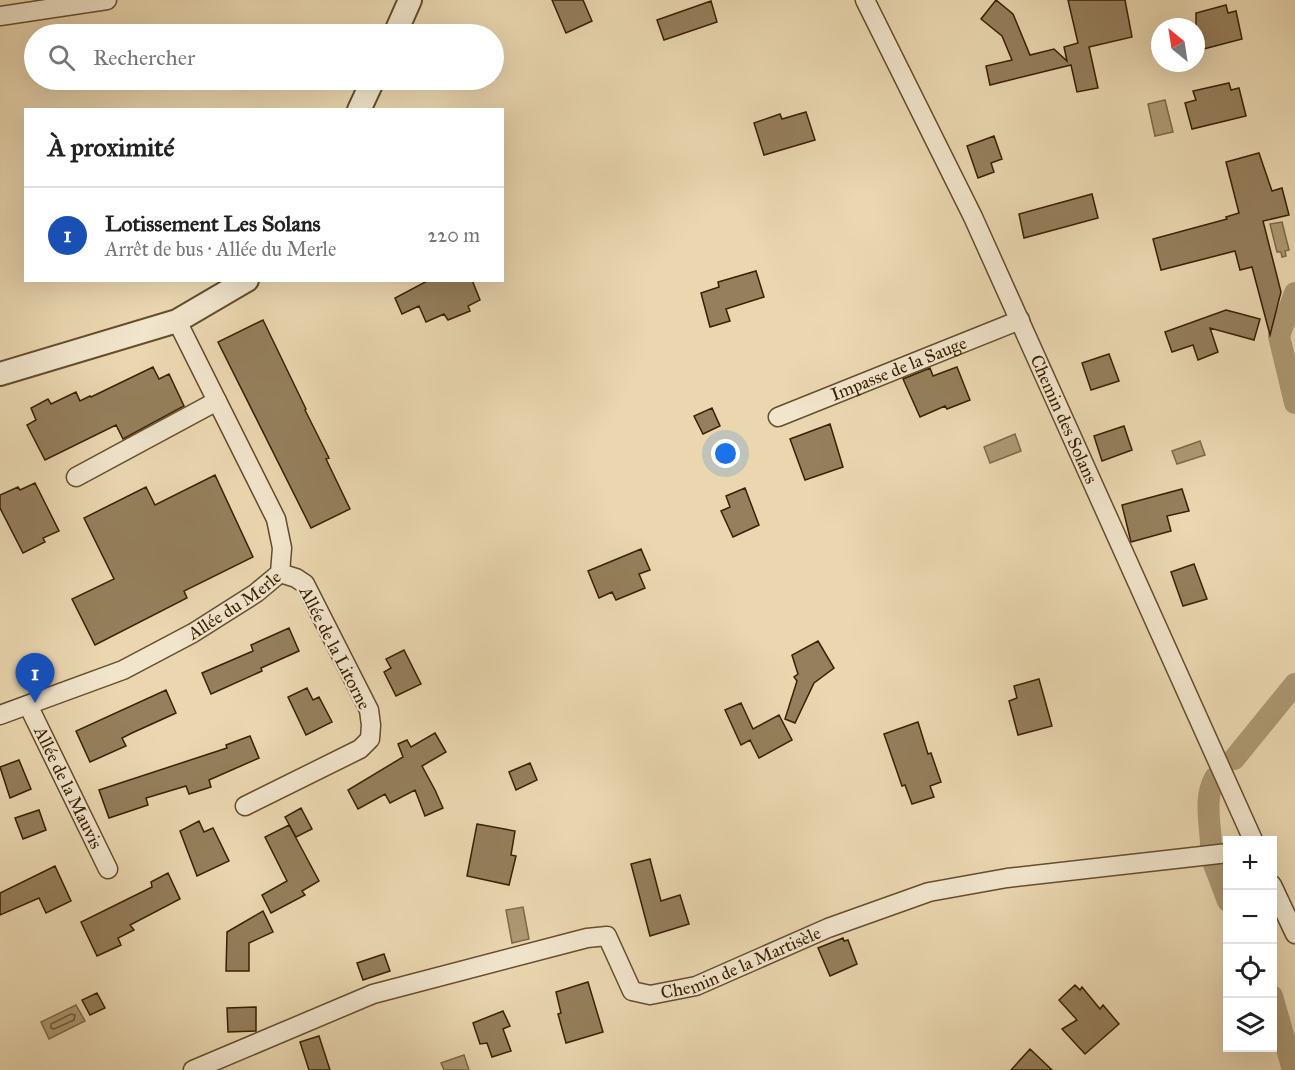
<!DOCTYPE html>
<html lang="fr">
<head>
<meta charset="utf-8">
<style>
  body { margin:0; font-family:"IM FELL Great Primer",serif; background:#f2f2f2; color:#222 }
  .controls { position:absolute; right:18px; bottom:18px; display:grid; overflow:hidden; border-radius:0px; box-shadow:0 6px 24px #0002 }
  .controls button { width:54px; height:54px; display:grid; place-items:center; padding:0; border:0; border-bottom:2px solid #e0e0e0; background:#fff; color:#222; font:30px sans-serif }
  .compass { position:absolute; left:1151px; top:18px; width:54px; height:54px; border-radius:50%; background:#fff; box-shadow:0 6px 24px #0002; rotate:330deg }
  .you { position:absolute; left:726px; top:454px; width:21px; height:21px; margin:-15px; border:4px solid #fff; border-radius:50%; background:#1a73e8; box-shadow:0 0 0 9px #1a73e833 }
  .badge { display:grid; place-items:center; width:39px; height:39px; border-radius:50%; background:#0f766e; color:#fff; font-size:20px; font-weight:700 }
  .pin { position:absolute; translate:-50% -50px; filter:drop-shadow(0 2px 3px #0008) }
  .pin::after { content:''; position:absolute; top:32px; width:21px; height:18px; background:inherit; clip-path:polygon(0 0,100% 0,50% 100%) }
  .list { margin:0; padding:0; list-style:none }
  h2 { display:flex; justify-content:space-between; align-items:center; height:78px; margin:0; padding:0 24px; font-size:26px }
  h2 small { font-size:20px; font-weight:400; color:#767676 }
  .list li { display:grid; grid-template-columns:39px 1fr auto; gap:18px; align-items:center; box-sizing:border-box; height:96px; padding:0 24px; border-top:2px solid #e0e0e0 }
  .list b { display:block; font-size:22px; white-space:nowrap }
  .list p { margin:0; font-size:20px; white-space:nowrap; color:#767676 }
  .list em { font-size:20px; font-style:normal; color:#767676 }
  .icon { flex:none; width:33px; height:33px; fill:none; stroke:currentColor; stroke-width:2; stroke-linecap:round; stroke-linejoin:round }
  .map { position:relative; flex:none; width:1295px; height:1070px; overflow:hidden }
  .search { position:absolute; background:#fff; box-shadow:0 6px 24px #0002; left:24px; top:24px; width:480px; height:66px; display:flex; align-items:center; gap:15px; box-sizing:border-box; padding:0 21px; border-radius:33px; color:#767676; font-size:22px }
  .panel { position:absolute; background:#fff; box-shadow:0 6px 24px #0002; left:24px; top:108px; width:480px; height:174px; border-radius:0px }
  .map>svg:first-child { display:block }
  .water { fill:#ad9974; stroke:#7e6946; stroke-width:1.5 }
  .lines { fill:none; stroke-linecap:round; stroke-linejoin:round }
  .shore { stroke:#725c3a; stroke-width:1.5 }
  .canal { stroke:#ad9974; stroke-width:22 }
  .building { fill:#957f5c; stroke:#382000; stroke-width:1.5 }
  .minor-casing { stroke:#644e2c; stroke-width:21 }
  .tertiary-casing { stroke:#644e2c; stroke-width:26 }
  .minor { stroke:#f1e5cc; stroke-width:18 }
  .tertiary { stroke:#f1e5cc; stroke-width:22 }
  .labels { text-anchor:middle; stroke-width:4.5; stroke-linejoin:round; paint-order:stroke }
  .street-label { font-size:18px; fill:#382000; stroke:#f1e5cc }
</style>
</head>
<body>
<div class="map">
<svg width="1295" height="1070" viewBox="0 0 1295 1070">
  <rect width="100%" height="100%" fill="#ead7b0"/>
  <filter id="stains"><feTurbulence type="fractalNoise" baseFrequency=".00333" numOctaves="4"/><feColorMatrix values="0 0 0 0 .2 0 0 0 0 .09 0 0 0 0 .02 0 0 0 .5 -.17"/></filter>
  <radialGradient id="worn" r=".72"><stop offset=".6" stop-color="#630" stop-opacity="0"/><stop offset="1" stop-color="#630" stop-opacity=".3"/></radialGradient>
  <path class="water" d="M1165,100L1173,132L1155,136L1148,104Z
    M1282,222L1289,250L1285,251L1286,256L1282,257L1281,252H1277L1270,224Z
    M1015,434L1021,451L990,463L984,447Z
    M1200,441L1205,455L1177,464L1172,451Z
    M523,907L529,939L512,943L506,910Z
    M76,1005L85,1021L49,1039L41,1022Z
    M464,1055L469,1070H444L441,1063Z"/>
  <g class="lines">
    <path class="shore" d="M71,1014L75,1015L74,1020L54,1029L51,1028V1024Z"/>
    <path class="canal" d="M1295,293L1279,336L1295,403
      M1234,759L1295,684
      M1211,844C1210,822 1204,797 1215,778
      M1214,864L1228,901
      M1272,996L1293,1070"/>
  </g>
  <path class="building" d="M552,0H583L592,21L566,33Z
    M996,0L1013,14L1030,55L1054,49L1067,61L1064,47L1078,43L1068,0H1125L1132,37L1089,47L1098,88L1077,92L1071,65L990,85L986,66L1012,60L1002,36L981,19Z
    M711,1L717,22L664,40L657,20Z
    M1226,5L1228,13L1236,11L1242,39L1196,51V13Z
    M1229,83L1231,90L1239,88L1246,116L1192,129L1185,103L1196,100L1193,91Z
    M806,112L815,140L764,155L754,123L780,114L782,119Z
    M994,136L1002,159L991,163L994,172L978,178L967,146Z
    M1259,153L1272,191L1282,188L1289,215L1263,221L1281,292L1270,335L1252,267L1240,270L1235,251L1161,270L1153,239L1227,219L1226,217L1239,213L1226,162Z
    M1092,194L1098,218L1024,238L1019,214Z
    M756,271L764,297L726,309L730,321L710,327L701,293L719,287L718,282Z
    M429,280H472L480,300L468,306L470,311L448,320L444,314L426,322L419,306L402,314L395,298Z
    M1226,310L1260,319L1254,340L1210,328L1218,352L1198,360L1193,345L1172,352L1165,332Z
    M263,320L306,409L305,410L329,458L326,459L350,509L311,528L218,342Z
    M1109,354L1119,381L1091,390L1082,363Z
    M153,367L159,379L169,374L184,406L123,439L116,425L45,460L27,425L36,420L31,408L48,399L51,404L76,392L80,401L90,396L91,397Z
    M957,367L970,400L947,409L945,406L920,417L903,379L930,368L933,376Z
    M712,408L720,426L703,434L694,416Z
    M830,424L843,467L805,480L790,439Z
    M1124,426L1132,450L1102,461L1094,436Z
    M215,475L253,557L184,591L187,598L95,645L72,599L114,579L84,518L146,487L155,505Z
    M35,483L59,531L43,538L45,542L23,553L0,508V495L18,487L20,490Z
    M745,488L759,525L733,537L721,511L730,507L726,496Z
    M1182,489L1189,511L1167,516L1171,531L1131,542L1122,505Z
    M641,549L650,570L639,574L645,588L616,600L612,592L599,598L588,571Z
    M1194,564L1207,599L1183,606L1171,572Z
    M289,628L299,651L261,668L262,671L211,694L202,673L253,651L251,645Z
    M818,641L834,668L814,683L795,723L785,719L797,681L794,677L798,674L792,655Z
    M404,650L421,684L396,696L384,672L391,668L386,659Z
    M1039,679L1052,726L1018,735L1009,701L1017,698L1014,686Z
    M307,688L313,700L319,697L332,722L306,735L288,697Z
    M166,690L176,713L132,733L122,738L126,746L90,762L76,731Z
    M741,703L753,729L779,715L792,740L759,758L750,740L741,745L725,710Z
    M918,722L928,754L931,753L941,782L930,786L934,797L912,804L905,785L902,786L884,734Z
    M435,733L446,752L422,766L435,790L443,808L425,816L415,790L390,803L385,794L358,809L348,790L403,757L398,744L407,740L411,747Z
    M250,736L259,758L209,780L211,787L189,794L186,786L146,798L148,805L109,818L99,790L227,748L226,745Z
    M19,760L31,789L10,798L0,767Z
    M530,763L537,780L516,790L509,772Z
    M301,808L312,829L296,837L285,817Z
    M39,810L46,830L23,839L15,818Z
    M199,821L204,832L213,828L229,861L197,876L180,831Z
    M477,824L515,831L511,855L516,856L509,885L467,876Z
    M289,825L319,881L302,891L305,895L271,913L262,895L287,881L265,837Z
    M650,859L661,901L680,895L689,924L650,936L631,864Z
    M55,866L71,901L46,913L39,898L0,915V893Z
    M168,873L180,899L130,925L134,930L118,938L121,945L97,956L81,922L152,887L151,882Z
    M263,911L273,932L249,943V971H226L227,932Z
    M843,938L844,941L848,940L857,964L830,976L818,948Z
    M384,954L390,971L363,980L357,963Z
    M588,982L603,1032L566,1043L558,1014L561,1013L556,992Z
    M1075,985L1080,990L1082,987L1100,1009L1103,1005L1119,1024L1085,1054L1062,1029L1077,1020L1059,1000Z
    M97,993L105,1008L90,1015L82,1000Z
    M256,1007V1031L228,1032L227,1008Z
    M503,1011L510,1026L503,1029L511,1051L492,1057L487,1043L480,1044L473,1023Z
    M319,1036L330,1070H309L300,1042Z
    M1030,1049L1052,1070H1011Z"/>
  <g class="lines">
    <g class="minor-casing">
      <g id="minor">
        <path id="s1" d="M865,0L973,217L1253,840"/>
        <path d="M0,16L107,0"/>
        <path id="s2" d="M778,417L1020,320"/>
        <path d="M76,477L217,401"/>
        <path id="s3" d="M28,705L108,869"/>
        <path id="s4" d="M0,715L123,670L193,633L256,593L280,573L282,548L276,519L177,321"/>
        <path d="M245,806L360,749L370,739L371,725L369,710L305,584L296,578L280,573"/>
        <path d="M1272,885L1295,934"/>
        <path id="s5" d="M193,1070L373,994L587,938L607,936L632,991L650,995L696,986L828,928L929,892L1007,878L1228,853"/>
      </g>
    </g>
    <g class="tertiary-casing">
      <path id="tertiary" d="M395,34L410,0
        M359,110L373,80
        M0,374L177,321L247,280"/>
    </g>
    <use href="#minor" class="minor"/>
    <use href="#tertiary" class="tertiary"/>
  </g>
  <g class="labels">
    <g class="street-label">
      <text dy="6" stroke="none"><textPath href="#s2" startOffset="130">Impasse de la Sauge</textPath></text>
      <text dy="6" stroke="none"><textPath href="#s1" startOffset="464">Chemin des Solans</textPath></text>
      <text dy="6" stroke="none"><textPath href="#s4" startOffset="260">Allée du Merle</textPath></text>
      <text transform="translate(335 648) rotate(63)" y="6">Allée de la Litorne</text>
      <text dy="6" stroke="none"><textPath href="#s3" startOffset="92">Allée de la Mauvis</textPath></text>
      <text dy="6" stroke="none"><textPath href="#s5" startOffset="612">Chemin de la Martisèle</textPath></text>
    </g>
  </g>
  <rect width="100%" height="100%" filter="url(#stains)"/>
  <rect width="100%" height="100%" fill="url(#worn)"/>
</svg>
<div class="controls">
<button>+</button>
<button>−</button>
<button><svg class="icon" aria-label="locate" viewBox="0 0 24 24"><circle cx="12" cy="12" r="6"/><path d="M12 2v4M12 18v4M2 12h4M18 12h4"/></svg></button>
<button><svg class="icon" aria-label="layers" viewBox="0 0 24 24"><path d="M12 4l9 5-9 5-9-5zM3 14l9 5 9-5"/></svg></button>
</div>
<svg class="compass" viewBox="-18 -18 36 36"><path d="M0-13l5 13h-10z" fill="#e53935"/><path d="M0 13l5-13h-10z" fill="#767676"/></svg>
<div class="you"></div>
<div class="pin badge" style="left:35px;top:703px;background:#1a4fb4">1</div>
<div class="search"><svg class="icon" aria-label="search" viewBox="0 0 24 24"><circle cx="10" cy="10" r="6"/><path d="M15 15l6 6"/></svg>Rechercher</div>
<section class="panel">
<h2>À proximité<small></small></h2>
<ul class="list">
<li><span class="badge" style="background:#1a4fb4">1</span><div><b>Lotissement Les Solans</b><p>Arrêt de bus · Allée du Merle</p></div><em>220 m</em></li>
</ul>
</section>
</div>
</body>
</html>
